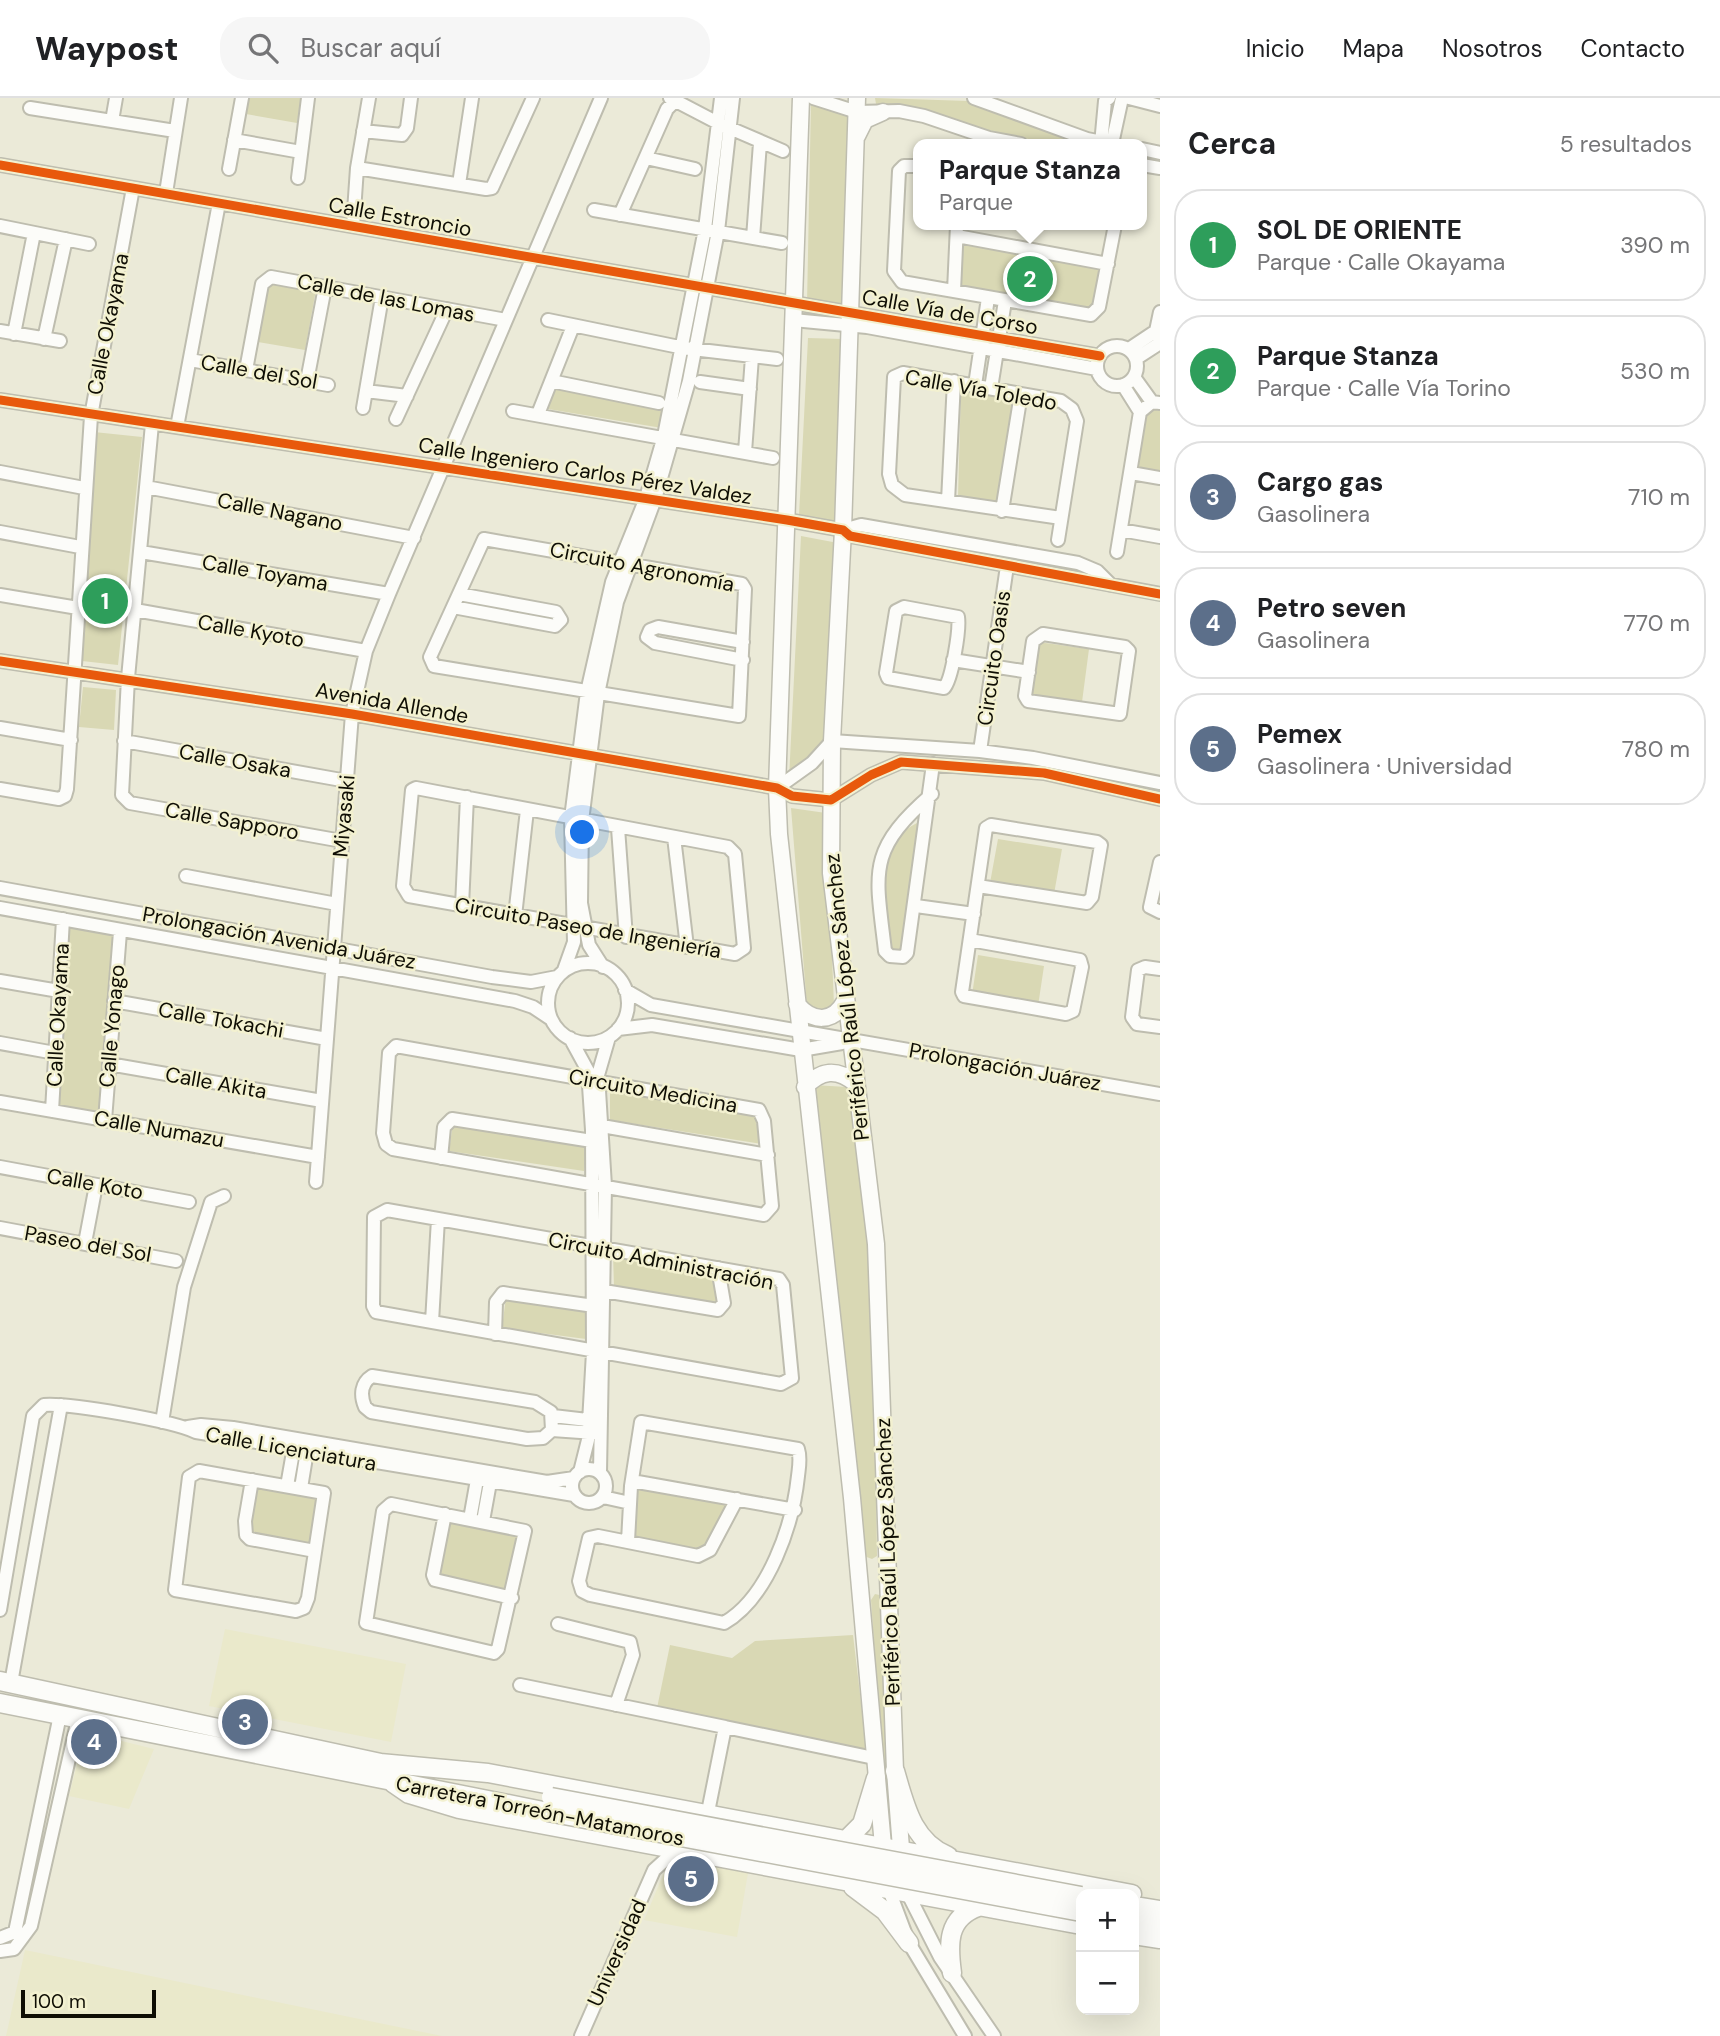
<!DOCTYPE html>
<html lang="es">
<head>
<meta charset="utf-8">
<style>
  body { margin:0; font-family:"DM Sans",sans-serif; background:#f6f6f6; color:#202124 }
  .controls { position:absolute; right:21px; bottom:21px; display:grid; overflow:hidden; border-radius:14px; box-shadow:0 7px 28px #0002 }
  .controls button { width:63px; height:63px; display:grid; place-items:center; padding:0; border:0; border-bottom:2px solid #e0e0e0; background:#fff; color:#202124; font:35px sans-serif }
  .scale { position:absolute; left:21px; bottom:18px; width:135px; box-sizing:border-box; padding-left:7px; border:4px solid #0f0e04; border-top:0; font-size:19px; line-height:24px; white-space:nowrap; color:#0f0e04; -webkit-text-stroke:5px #f3f1d0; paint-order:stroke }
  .you { position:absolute; left:583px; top:735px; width:24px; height:24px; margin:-18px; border:5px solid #fff; border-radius:50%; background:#1a73e8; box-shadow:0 0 0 10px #1a73e833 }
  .badge { display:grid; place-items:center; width:46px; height:46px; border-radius:50%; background:#5c5b4e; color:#fff; font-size:23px; font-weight:700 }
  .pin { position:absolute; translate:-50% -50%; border:4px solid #fff; box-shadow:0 2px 7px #0006 }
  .popup { position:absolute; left:913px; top:41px; width:234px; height:91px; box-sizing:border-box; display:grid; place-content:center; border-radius:14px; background:#fff; filter:drop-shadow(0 2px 5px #0005); font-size:23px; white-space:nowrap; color:#757577 }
  .popup b { font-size:26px; color:#202124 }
  .popup::after { content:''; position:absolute; left:50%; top:100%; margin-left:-14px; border:14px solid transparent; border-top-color:#fff }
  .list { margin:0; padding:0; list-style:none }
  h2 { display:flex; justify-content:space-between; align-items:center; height:91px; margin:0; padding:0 28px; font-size:30px }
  h2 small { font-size:23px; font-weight:400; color:#757577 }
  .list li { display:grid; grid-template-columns:46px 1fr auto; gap:21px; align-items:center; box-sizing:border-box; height:112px; margin:0 14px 14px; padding:0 14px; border:2px solid #e0e0e0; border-radius:28px }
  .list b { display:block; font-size:26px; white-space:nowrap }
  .list p { margin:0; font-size:23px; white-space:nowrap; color:#757577 }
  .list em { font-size:23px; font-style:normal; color:#757577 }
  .icon { flex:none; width:38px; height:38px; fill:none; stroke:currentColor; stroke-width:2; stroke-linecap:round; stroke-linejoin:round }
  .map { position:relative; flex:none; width:1160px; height:1938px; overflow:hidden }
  header { display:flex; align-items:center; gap:42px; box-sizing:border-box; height:98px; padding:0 35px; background:#fff; border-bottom:2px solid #e0e0e0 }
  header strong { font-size:33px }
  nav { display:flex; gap:38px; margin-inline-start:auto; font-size:24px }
  .search { width:490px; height:63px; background:#f6f6f6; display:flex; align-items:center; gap:18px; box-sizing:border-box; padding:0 24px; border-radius:28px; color:#757577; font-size:26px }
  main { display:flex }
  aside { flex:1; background:#fff }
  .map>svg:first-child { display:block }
  .built { fill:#eae9cb }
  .green { fill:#d9d8b4 }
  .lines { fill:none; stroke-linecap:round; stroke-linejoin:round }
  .minor-casing { stroke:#bebdaf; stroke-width:16 }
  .major-casing { stroke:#bebdaf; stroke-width:19 }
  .highway-casing { stroke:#bebdaf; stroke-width:21 }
  .minor { stroke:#fcfcf9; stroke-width:12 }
  .major { stroke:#fcfcf9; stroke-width:16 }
  .highway { stroke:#fcfcf9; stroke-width:18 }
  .highway-bridge-casing { stroke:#bebdaf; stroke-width:21; stroke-linecap:butt }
  .highway-bridge { stroke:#fcfcf9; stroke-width:18 }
  .cycleway-casing { stroke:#f3f1d0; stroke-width:13 }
  .cycleway { stroke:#e8590c; stroke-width:9 }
  .labels { text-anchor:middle; stroke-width:5; stroke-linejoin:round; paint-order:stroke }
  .street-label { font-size:21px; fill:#0f0e04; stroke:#f3f1d0 }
</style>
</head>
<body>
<header>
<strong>Waypost</strong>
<div class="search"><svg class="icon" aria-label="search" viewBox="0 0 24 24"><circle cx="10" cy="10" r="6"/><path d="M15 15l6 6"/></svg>Buscar aquí</div>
<nav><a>Inicio</a><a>Mapa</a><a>Nosotros</a><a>Contacto</a></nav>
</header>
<main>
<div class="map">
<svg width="1160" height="1938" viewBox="0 0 1160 1938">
  <rect width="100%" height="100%" fill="#ebead8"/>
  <path class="built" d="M225,1531L406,1566L391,1644L209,1608Z
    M85,1634L154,1651L129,1711L69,1698Z
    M675,1762L748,1775L737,1839L644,1822L663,1777Z
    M25,1852L442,1938H6Z"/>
  <path class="green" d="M249,0H301L297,25L246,16Z
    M875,0L969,3L1093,46C1066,46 1039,44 1012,38C966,28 924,8 876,6Z
    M811,4L850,18L845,208L807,206Z
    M967,146L1097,168L1100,175L1092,208L1086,212L970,194L961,188V150Z
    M269,184L316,192L305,252L258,244Z
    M808,240L843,241L839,424L799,418Z
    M554,290L666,310L662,330L548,311Z
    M961,291L1018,300L1000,406L958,399Z
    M1148,310L1160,313V375L1137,371Z
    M94,334L142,339L118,567L82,563Z
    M801,438L838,445L830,640L789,681Z
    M1038,544L1089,551L1082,604L1031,596Z
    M83,589L116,592L114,632L79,629Z
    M791,710L826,715L834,907L827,915L807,908Z
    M921,723L901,853L889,851C885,805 869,746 921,723Z
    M998,741L1062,751L1054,796L990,785Z
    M65,825L117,839L101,1018L55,1011Z
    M978,857L1044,868L1038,908L972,897Z
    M813,987L847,989L864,1093L874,1224L877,1458L872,1461L864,1458Z
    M610,992L755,1015L762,1046L610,1022Z
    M453,1025L588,1046L584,1073L449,1053Z
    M613,1156L711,1172L719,1205L614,1189Z
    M506,1199L590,1210L586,1241L502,1230Z
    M253,1384L322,1396L313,1450L247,1437Z
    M635,1387L730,1403L706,1450L694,1454L631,1438Z
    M447,1420L522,1435L509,1495L436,1479Z
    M875,1496L884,1498L892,1742L887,1737L871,1502Z
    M853,1537L867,1655L657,1610L670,1547L732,1560L755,1543Z"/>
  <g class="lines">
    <g class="minor-casing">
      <path id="minor" d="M670,0L718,25L783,53
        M813,0L857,14L899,13L924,18L989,40L1021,46
        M974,0L1087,41L1112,46
        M1129,0L1160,8
        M30,10L175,33
        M112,23L116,0
        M363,33L402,37L407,30L411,0
        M234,42L301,54
        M1101,46L1105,3L1109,0
        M1112,46L1122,0
        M1142,51L1160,55
        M646,60L695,71
        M0,67L1100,258
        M1142,67L1160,70
        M918,68H904L899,73L894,173L902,184L1091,217L1099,209L1115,127
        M357,70L486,91L492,90L533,0
        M229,71L242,0
        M298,80L308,0
        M459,86L472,0
        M166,95L181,0
        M594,112L782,145
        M620,117L667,11L675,3
        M0,128L89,146
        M353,128L357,70L369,0
        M957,138L1108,166
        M753,140L760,45
        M954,193L957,127
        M1160,214L1156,233L1160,240
        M548,222L684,250L777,261
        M793,222L867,229L1097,271
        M0,233L60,243
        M14,236L34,135
        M44,241L66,141
        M1097 268a20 20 0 1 1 40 0a20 20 0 1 1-40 0Z
        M1129,251L1156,233
        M1137,260L1160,245
        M190,262L328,287
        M246,272L262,186L271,179L506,222
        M1134,279L1152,304
        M307,283L325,189
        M551,283L659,305
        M700,284L750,291
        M975,287L988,200
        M1123,287L1140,314
        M991,290L1005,203
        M366,293L407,298
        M0,302L787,422L843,432L850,438L1160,496
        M363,310L382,199
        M513,313L773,360
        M538,316L573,228
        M396,321L447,211
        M152,326L128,580L122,697L130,705L342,743
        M177,329L219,105
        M745,354L752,259
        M0,374L84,390
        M1131,375L1160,380
        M146,389L414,440
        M948,403L954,283
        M1002,413L1021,296
        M843,432L861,427L1078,465L1097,473L1111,487
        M1121,432L1160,439
        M0,434L80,449
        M484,441L742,486L745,491L739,618L434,568L430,559Z
        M1058,442L1077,323L1072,311L1061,303L903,275L894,279L889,376L892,387L905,397L1061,420
        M141,454L389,496
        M1117,454L1140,314L1152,304L1160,305
        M0,497L78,510
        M453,509L555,528L561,522L556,514L459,496
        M904,509L958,519C960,531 952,582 944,590L888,580L886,575L896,513Z
        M135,512L366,553
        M1043,536L1125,549L1129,553L1120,616L1028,603L1025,598L1033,543Z
        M743,562L655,545L647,539L650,532L658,529L743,544
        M953,562L1029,574
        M0,563L352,616L777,690L792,698L831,702L871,677L901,664L1044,675L1160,701
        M0,630L71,642
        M124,643L347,683
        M980,653L1007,468
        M416,690L728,749L735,756L744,850L735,856L409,798L403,788L412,692Z
        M777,690L812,665L832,643L980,653L1033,660L1160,685
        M0,691L59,701L65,698L67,691L91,318L133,90
        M932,696C866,753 876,774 885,853L890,858L903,859L907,855L933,666
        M618,730L626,839
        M674,739L687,849
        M1160,764L1150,809L1160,814
        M186,778L337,806
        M0,790L492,879L531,884L557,879
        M462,808L467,699
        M916,808L974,816
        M0,810L515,903L533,909L551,921
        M515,818L527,712
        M970,842L1080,862L1082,869L1073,913L1066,916L964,898L962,894L986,730L991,727L1097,744L1101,747L1092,799L1087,805L978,788
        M548 905a40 40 0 1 1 80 0a40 40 0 1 1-80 0Z
        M603,869L589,847L581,805L582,723L598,596L617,504L655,401L689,283L718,133L733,0
        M1160,871L1145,869L1138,872L1132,919L1137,926L1160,929
        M564,872L574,844L571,720L587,594L612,484L646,400L664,338L705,131L721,0
        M0,883L59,893
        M625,892L651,907L1160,996
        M114,903L327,941
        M618,931L652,927L801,952L842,945
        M570,940L588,973L592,1032L593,1254L588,1342L580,1374
        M0,945L55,955
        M396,948L759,1012L764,1023L772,1108L764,1117L393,1051L386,1046L383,1035L389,955Z
        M109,966L322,1003
        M0,1004L318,1059
        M52,1013L63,821
        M105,1022L120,834
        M602,1028L768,1057
        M441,1060L444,1029L452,1021L592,1043
        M0,1069L189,1104
        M316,1084L352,616L366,553L389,496L601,0
        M387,1112L779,1181L783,1187L792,1280L781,1286L376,1214L373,1208L374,1119Z
        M0,1130L176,1163
        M85,1145L96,1087
        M604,1193L718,1212L724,1205L718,1170
        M432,1224L438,1121
        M495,1236L496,1204L503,1195L594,1208
        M372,1278L535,1304L551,1314L552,1332L543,1340L527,1341L371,1314L365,1309C360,1297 361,1285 372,1278Z
        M553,1318L596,1323
        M162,1324L184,1189L211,1104L224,1098
        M188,1329L201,1327L233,1330L547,1384L574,1380
        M552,1332L595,1335
        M572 1388a17 17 0 1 1 34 0a17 17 0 1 1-34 0Z
        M199,1373L324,1395L308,1500L304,1510L296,1513L175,1492L189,1379Z
        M600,1375L605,1088L598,977L609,939
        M252,1382L245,1423L246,1437L250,1441L315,1453
        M632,1383L795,1412
        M287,1388L295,1343
        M301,1390L308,1347
        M603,1399L630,1405
        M391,1406L525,1433L498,1551L494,1555L366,1525L383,1413Z
        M445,1416L433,1477L435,1482L512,1500
        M470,1421L478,1376
        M483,1423L491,1379
        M628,1443L631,1388L641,1324L798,1351C801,1360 799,1369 798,1378C793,1426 769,1499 724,1525L590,1497L582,1493L579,1483L589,1440L598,1438L698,1458L710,1452L737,1401
        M0,1512L33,1318L44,1307C71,1305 173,1323 196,1334L574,1397
        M558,1526L630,1544L633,1557L616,1607
        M11,1585L61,1307
        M520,1587L725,1629L707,1719
        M725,1629L874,1660
        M889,1792L909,1845L965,1938
        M908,1796L940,1859L994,1938
        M0,1840L15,1834L60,1617
        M0,1853L14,1851L31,1828L78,1621
        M581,1938L654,1772L676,1752"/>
    </g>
    <g class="major-casing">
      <path id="major" d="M801,0L777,690L779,736L852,1400L884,1759
        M857,0L843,432L832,643L831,775L876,1146L895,1673L902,1763
        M857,38L865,22L883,14
        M797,906C812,924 833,926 845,903
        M805,989C821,972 837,970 855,985"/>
    </g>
    <g class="highway-casing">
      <path id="highway" d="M0,1583L390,1667
        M0,1605L548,1714
        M380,1665L488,1675L1132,1796
        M895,1673C905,1707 912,1743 948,1758
        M393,1685L409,1696L459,1711L1081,1827
        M844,1744L862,1726L876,1680
        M853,1789L885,1813L909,1845
        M1134,1808L1160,1812
        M1134,1824L1160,1829
        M1134,1837L1160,1841
        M952,1875C948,1846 947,1820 978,1809"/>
    </g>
    <use href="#minor" class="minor"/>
    <use href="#major" class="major"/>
    <use href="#highway" class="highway"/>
    <g class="highway-bridge-casing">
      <path id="highway-bridge" d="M551,1699L1081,1798
        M548,1714L1081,1814"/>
    </g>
    <use href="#highway-bridge" class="highway-bridge"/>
    <g class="cycleway-casing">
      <path id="cycleway" d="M0,67L1100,258
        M0,302L787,422L843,432L850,438L1160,496
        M0,563L352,616L777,690L792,698L831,702L871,677L901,664L1044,675L1160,701"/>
    </g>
    <use href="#cycleway" class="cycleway"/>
  </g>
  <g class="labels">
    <g class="street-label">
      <text transform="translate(400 119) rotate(10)" y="7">Calle Estroncio</text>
      <text transform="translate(386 200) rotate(11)" y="7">Calle de las Lomas</text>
      <text transform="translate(950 214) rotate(10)" y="7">Calle Vía de Corso</text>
      <text transform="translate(108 226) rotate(-79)" y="7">Calle Okayama</text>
      <text transform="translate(259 274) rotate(10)" y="7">Calle del Sol</text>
      <text transform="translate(981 292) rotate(10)" y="7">Calle Vía Toledo</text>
      <text transform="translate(585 373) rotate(9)" y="7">Calle Ingeniero Carlos Pérez Valdez</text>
      <text transform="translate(280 414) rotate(11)" y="7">Calle Nagano</text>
      <text transform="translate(642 469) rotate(11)" y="7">Circuito Agronomía</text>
      <text transform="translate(265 475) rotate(10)" y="7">Calle Toyama</text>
      <text transform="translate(251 533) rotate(10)" y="7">Calle Kyoto</text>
      <text transform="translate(994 560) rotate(-82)" y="7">Circuito Oasis</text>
      <text transform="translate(392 605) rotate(10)" y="7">Avenida Allende</text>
      <text transform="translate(235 663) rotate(10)" y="7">Calle Osaka</text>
      <text transform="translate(344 718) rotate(-85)" y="7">Miyasaki</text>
      <text transform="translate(232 723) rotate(10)" y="7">Calle Sapporo</text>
      <text transform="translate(588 830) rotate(10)" y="7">Circuito Paseo de Ingeniería</text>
      <text transform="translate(279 840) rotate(10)" y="7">Prolongación Avenida Juárez</text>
      <text transform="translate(847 899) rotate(-96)" y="7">Periférico Raúl López Sánchez</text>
      <text transform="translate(58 917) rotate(-87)" y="7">Calle Okayama</text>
      <text transform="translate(221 922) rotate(10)" y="7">Calle Tokachi</text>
      <text transform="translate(112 928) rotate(-85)" y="7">Calle Yonago</text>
      <text transform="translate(1005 969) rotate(10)" y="7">Prolongación Juárez</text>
      <text transform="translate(216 985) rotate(10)" y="7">Calle Akita</text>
      <text transform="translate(653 993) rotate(10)" y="7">Circuito Medicina</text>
      <text transform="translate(159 1031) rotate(10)" y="7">Calle Numazu</text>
      <text transform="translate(95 1086) rotate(10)" y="7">Calle Koto</text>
      <text transform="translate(88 1146) rotate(10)" y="7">Paseo del Sol</text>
      <text transform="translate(661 1163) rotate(11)" y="7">Circuito Administración</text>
      <text transform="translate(291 1351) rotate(10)" y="7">Calle Licenciatura</text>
      <text transform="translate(888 1464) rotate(-92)" y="7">Periférico Raúl López Sánchez</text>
      <text transform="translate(540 1713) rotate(11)" y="7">Carretera Torreón-Matamoros</text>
      <text transform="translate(617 1855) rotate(-66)" y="7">Universidad</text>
    </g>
  </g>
</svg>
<div class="controls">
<button>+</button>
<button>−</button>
</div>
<div class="scale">100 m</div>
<div class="you"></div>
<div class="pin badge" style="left:105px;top:503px;background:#2e9e5b">1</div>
<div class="pin badge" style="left:1030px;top:181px;background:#2e9e5b">2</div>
<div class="popup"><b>Parque Stanza</b>Parque</div>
<div class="pin badge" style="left:245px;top:1624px;background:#5c6f8a">3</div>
<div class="pin badge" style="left:94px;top:1644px;background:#5c6f8a">4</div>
<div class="pin badge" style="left:691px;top:1781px;background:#5c6f8a">5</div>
</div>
<aside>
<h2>Cerca<small>5 resultados</small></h2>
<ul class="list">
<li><span class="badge" style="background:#2e9e5b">1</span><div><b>SOL DE ORIENTE</b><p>Parque · Calle Okayama</p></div><em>390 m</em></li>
<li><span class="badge" style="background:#2e9e5b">2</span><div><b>Parque Stanza</b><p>Parque · Calle Vía Torino</p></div><em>530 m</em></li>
<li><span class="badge" style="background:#5c6f8a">3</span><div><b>Cargo gas</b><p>Gasolinera</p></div><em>710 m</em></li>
<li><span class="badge" style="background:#5c6f8a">4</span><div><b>Petro seven</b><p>Gasolinera</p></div><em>770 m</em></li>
<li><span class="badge" style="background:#5c6f8a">5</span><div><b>Pemex</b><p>Gasolinera · Universidad</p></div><em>780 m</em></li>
</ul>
</aside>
</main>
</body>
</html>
